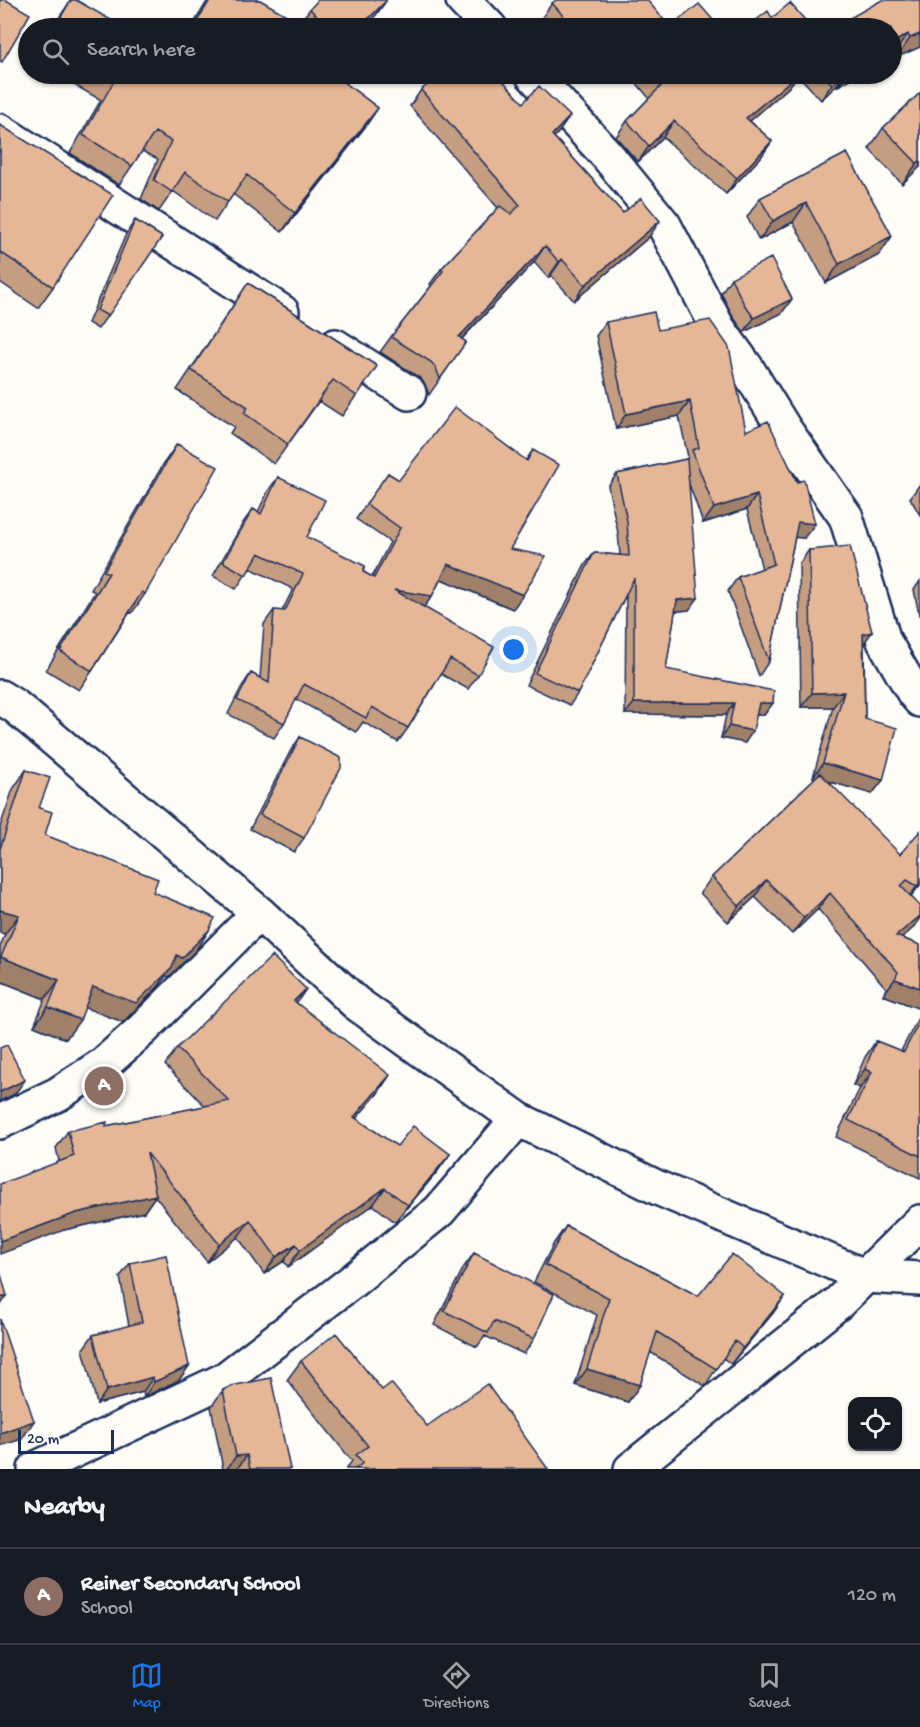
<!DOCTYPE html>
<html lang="en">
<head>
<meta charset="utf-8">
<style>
  body { margin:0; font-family:"Gochi Hand",sans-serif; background:#242831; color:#f1f3f6 }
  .controls { position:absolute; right:18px; bottom:18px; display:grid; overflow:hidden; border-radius:12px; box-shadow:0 2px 4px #0004 }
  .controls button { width:54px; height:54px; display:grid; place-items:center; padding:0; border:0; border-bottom:2px solid #363941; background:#171b24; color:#f1f3f6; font:30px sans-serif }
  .scale { position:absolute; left:18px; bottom:15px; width:96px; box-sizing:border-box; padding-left:6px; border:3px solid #1b2f5e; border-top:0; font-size:16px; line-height:21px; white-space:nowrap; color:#1b2f5e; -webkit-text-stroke:4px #fdfcf7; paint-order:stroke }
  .you { position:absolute; left:514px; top:650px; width:21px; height:21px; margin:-15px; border:4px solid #fff; border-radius:50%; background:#1a73e8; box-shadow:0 0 0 9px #1a73e833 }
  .badge { display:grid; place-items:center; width:39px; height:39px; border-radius:50%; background:#1a73e8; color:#fff; font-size:20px; font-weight:700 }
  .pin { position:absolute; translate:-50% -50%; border:3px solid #fff; box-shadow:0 2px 6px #0006 }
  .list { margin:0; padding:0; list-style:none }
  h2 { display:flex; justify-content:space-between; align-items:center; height:78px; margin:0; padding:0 24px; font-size:26px }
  h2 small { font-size:20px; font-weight:400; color:#9ea1a6 }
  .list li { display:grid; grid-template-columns:39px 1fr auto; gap:18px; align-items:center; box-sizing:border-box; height:96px; padding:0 24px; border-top:2px solid #363941 }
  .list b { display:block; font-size:22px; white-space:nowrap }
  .list p { margin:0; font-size:20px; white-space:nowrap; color:#9ea1a6 }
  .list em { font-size:20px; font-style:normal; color:#9ea1a6 }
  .icon { flex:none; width:33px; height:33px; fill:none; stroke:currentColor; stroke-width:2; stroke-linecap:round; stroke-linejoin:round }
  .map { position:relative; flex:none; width:920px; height:1469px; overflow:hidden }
  .search { position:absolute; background:#171b24; box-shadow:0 2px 4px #0004; left:18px; right:18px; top:18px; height:66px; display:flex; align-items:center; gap:15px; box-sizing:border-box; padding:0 21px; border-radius:33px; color:#9ea1a6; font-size:22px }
  .sheet { height:174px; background:#171b24 }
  nav { display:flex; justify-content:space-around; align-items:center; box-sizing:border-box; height:84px; border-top:2px solid #363941; background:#171b24; font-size:16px; color:#9ea1a6 }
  nav a { display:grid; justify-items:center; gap:3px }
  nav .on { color:#1a73e8 }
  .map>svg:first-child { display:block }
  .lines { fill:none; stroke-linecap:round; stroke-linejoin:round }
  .minor-casing { stroke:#1b2f5e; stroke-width:38 }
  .minor { stroke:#fdfcf7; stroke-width:33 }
  .wall { fill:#c59d81; stroke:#1b2f5e; stroke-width:1.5 }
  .shaded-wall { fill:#a08069; stroke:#1b2f5e; stroke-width:1.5 }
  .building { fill:#e5b796; stroke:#1b2f5e; stroke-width:1.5 }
</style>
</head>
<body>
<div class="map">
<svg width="920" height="1469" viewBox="0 0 920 1469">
  <rect width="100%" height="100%" fill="#fdfcf7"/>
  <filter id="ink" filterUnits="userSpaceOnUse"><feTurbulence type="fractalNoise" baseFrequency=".0167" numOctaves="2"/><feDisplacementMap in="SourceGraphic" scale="12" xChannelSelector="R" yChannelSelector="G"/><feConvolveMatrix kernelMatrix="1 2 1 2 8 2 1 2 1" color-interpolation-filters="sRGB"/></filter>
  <g filter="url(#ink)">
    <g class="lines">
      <g class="minor-casing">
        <path id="minor" d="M463,0L490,28
          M532,74L606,154L664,225L718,328L746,367L785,430L846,517L884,641L914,693L920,700
          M0,131L282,312
          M335,346L409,393
          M0,697L16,707L259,913L356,1003L518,1119L658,1188L864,1276L920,1279
          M0,1122L58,1094L104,1064L143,1029L259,913
          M35,1469L224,1380L350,1283L439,1211L518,1119
          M631,1469L838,1303L920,1222"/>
      </g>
      <use href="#minor" class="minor"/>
    </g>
    <path class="wall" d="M71,0L125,28H52Z
      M208,0H260L299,23L310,9L386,1L376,15L363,28H191Z
      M882,0L920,47L897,57L895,52L891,54V28Z
      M552,3L670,27L720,28H550L541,19Z
      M55,74H333L378,108L365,127L282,232L233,194L215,221L173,191L159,211L141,199L158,159L142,151L119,185L70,153L101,100Z
      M629,74H859L838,86L837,85L821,100L798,75L789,87L750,121L772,141L761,157L726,194L663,137L638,162L616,137L627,121L649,98Z
      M421,90L523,103L559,132L554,137L623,213L649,237L574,301L551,275L548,278L534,262L462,339L466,342L429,395L425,384L420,378L380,352L391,337L431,286L430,284L441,269L498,208L410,106Z
      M920,93V167L902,184L869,149L883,128Z
      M0,125L53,287L38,308L0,282Z
      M847,153L892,236L879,255L826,283L793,222L759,240L747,217L760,198Z
      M135,220L162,237L98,329L88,323L126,234Z
      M731,278L782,313L744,332L734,318L721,293Z
      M248,283L377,366L342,416L319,401L274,464L230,433L234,427L177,390Z
      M606,322L658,330L746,431L804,538L795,537L769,661L759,676L728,591L738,577L762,569L747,509L703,523L689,484V610L675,611L666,669L773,703L764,715H756L745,743L721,738L726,715L625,714L626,595L578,693L570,705L526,685L585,565L594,553L620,555L618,533L608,486L617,474L686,459L688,457L679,416L616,429L596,336Z
      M177,444L145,594L132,613L130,612L92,671L79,690L46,670L95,592L91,590L164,463Z
      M533,450L510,549L513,609L441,579L432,596L424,607L478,675L468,689L441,674L408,728L398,742L363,722L356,732L296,699L284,723L274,738L228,714L241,688L251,673L260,678L264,624L274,610L282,611L293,589L250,568L236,589L213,576L243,523L253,509L258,512L268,491L278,477L307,537L372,577L390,542L356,519L388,473L399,480L526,460Z
      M920,484V515L910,498Z
      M809,550L864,644L865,719L883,780L872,794L828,781L920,885L911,896L913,928L902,938L920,945V1009L883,995L886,988L818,909L792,934L755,897L728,922L700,893L712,877L815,778L813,777L833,707H801L799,564Z
      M920,581V614L919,615L914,590Z
      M300,737L304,838L294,852L250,829L290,752Z
      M26,770L39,808L45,835L153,892L209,930L196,950L169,977L166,976L158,987L123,1022L85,1007L66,1039L34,1026L45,999L0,981V947L5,934L0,933V827L13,789Z
      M296,1003L378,1093L356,1118L397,1146L450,1154L437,1172L395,1222L373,1205L288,1267L284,1261L264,1274L238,1237L207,1262L155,1196L144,1212L64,1230L59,1161L56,1148L68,1131L106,1126L205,1106L165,1065L177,1048Z
      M920,1014V1178L836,1137L860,1088L853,1085L865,1057L876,1041L901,1051Z
      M566,1226L698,1296H785L773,1313L731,1364L723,1358L705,1386L650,1352L640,1385L628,1402L575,1385L597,1315L534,1282L554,1243Z
      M474,1253L534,1339L524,1354L485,1336L477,1347L434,1325L464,1267Z
      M130,1263L189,1366L179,1380L144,1397L143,1392L97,1404L83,1349L93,1335L129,1326L120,1277Z
      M301,1361L382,1390L427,1426L548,1469H346L352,1461L287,1380Z
      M223,1390L290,1469H223L211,1407Z"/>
    <path class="shaded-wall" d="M386,1L376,15L363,28H359Z
      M908,34L895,52L891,54V44Z
      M920,34V47L897,57L910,38Z
      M798,74H799L789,87L735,134L746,118Z
      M844,74H845L836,86L821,100L832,84Z
      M847,74H859L838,86Z
      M378,108L365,127L282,232L295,213Z
      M570,116L559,132L541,150L552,135Z
      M674,121L663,137L638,162L649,146Z
      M772,141L761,157L726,194L737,178Z
      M920,161V167L902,184L917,163Z
      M806,203L793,222L759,240L773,221Z
      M660,221L649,237L574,301L585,285Z
      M892,236L879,255L826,283L839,264Z
      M545,246L534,262L448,353L459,337Z
      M562,259L551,275L548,278L559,262Z
      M792,299L782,313L744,332L754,318Z
      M690,401L679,416L616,429L626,414Z
      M757,495L747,509L703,523L714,508Z
      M798,522L815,524L804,538L788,537Z
      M448,564L523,595L513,609L439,578Z
      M394,590L432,596L422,610Z
      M698,598L689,610L669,612L677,600Z
      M872,632L862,646L863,634Z
      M844,692L833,707H801L812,693Z
      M634,703H734L726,715L625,714Z
      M759,703H773L764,715H751Z
      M729,726L753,731L745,743L721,738Z
      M823,763L883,780L872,794L813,777Z
      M766,880L755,897L728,922L739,906Z
      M920,882V885L905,903L917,886Z
      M830,893L818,909L792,934L804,918Z
      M0,910L19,915L5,934L0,933Z
      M920,916V918L913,928L885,953L896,936Z
      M209,930L196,950L169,977L166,976L158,987L123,1022L80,1006L93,987L177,955Z
      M1,957L59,980L45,999L0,981V959Z
      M895,979L920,988V1009L883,995Z
      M306,989L294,1007V1001Z
      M48,1007L80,1020L66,1039L34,1026Z
      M865,1069L872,1072L860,1088L853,1085Z
      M390,1075L378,1093L342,1135L354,1117Z
      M25,1080L15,1094L0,1101V1092L2,1091Z
      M450,1154L437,1172L395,1222L408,1205Z
      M385,1188L373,1205L288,1267L300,1250Z
      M156,1195L144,1212L64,1230L0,1254V1241L76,1213Z
      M250,1220L238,1237L207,1262L219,1244Z
      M296,1244L284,1261L264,1274L276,1257Z
      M7,1296L0,1306V1298Z
      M785,1296L773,1313L731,1364L743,1348Z
      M189,1366L179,1380L144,1397L154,1382Z
      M587,1369L640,1385L628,1402L575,1385Z
      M153,1377L143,1392L97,1404L107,1390Z
      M34,1421L22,1439L0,1446V1433Z
      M247,1455L237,1469H227L236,1456Z"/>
    <path class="building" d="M0,0H6L30,14L2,62L0,61Z
      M71,0H76L125,28H54Z
      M210,0H260L309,28H193Z
      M318,0H385L386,1L359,28H329L310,9Z
      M556,0H647L670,27L699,4L720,28H574L552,3Z
      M882,0H920V34L910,38L908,34L891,44V28H832Z
      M790,3L812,28H779L776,26L778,28H746L768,11L772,18Z
      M101,74H333L378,108L295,213L247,175L228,202L185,172L172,192L154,180L171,141L155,132L132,166L83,135L114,81Z
      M441,74H497L523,103L539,86L570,116L552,135L623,213L641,198L660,221L585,285L562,259L559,262L545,246L459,337L466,342L440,379L436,368L431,362L391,337L443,271L441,269L500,206L511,214L520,205L421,90Z
      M653,74H798L746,118L772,141L737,178L674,121L649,146L627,121L662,85Z
      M822,74H844L832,84Z
      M920,93V161L917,163L883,128Z
      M0,125L113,195L53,287L0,252Z
      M847,153L892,236L839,264L806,203L773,221L760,198Z
      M135,220L162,237L108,316L97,310Z
      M771,258L792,299L754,318L744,304L731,278Z
      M248,283L377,366L357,396L333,380L288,444L244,413L248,407L191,370Z
      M654,312L658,330L710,320L729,347L746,431L768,421L797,482L804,480L815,524L798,522L769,661L738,577L774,564L757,495L714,508L692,450L699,448L690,401L626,414L606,322Z
      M455,407L527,461L533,450L559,465L510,549L546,556L523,595L448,564L432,596L394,590L494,647L478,675L450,659L408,728L372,707L366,718L304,684L284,723L237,700L251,673L269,683L274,610L285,611L303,574L259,553L246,575L223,562L253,509L261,514L278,477L325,500L307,537L365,566L363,572L374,578L400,528L366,504L388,473L399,480Z
      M177,444L218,467L145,594L142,592L92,671L60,651L109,573L104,571Z
      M687,459L698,598L677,600L666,669L774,691L773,703H759L753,731L729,726L734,703H634V578L578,693L535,673L594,553L629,556L627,521L617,474Z
      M850,546L872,632L863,634L865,719L897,728L883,780L823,763L844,692L812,693L809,550Z
      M300,737L341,758V768L304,838L260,815Z
      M26,770L50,778L39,808L52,812L45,835L158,879L153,892L215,918L209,930L182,958L177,955L172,968L136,1003L93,987L80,1020L48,1007L59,980L1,957L19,915L0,910V849Z
      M820,773L900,854L920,831V882L917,886L907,880L901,886L920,906V916L896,936L920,945V988L895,979L898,972L830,893L804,918L766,880L739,906L712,877Z
      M272,956L306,989L294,1001L390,1075L354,1117L397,1146L413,1126L450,1154L408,1205L385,1188L300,1250L296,1244L276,1257L250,1220L219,1244L147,1153L156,1195L76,1213L0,1241V1184L74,1156L68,1131L107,1122L106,1126L229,1101L177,1048Z
      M920,1020V1156L848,1120L872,1072L865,1069L876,1041L904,1052Z
      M7,1045L25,1080L0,1092V1048Z
      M566,1226L698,1296L732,1254L785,1296L743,1348L735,1341L716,1369L657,1332L640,1385L587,1369L609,1298L545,1265Z
      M474,1253L554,1294L534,1339L494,1321L488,1333L444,1311Z
      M166,1255L189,1366L154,1382L153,1377L107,1390L93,1335L142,1322L130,1263Z
      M0,1271L7,1296L0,1298Z
      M0,1319L34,1421L0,1433Z
      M336,1333L382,1390L391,1383L427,1426L487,1384L548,1469H355L363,1463L356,1455L368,1446L301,1361Z
      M271,1378L290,1469H250L247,1455L236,1456L223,1390L231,1386Z"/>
  </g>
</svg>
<div class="controls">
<button><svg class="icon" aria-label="locate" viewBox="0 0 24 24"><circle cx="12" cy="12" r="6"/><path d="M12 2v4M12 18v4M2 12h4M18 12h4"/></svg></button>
</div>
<div class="scale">20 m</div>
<div class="you"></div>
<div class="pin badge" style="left:104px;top:1086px;background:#8d6e63">A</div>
<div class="search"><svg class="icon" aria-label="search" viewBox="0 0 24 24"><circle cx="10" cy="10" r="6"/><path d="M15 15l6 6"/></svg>Search here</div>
</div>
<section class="sheet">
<h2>Nearby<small></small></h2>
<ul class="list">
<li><span class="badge" style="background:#8d6e63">A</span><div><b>Reiner Secondary School</b><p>School</p></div><em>120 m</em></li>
</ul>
</section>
<nav>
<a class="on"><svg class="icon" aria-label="map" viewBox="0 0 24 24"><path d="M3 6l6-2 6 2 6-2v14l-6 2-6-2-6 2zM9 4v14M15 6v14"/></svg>Map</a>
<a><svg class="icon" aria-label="directions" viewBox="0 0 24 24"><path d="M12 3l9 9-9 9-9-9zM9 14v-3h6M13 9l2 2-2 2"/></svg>Directions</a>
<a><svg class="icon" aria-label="saved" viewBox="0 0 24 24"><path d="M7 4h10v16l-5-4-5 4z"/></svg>Saved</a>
</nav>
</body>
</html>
